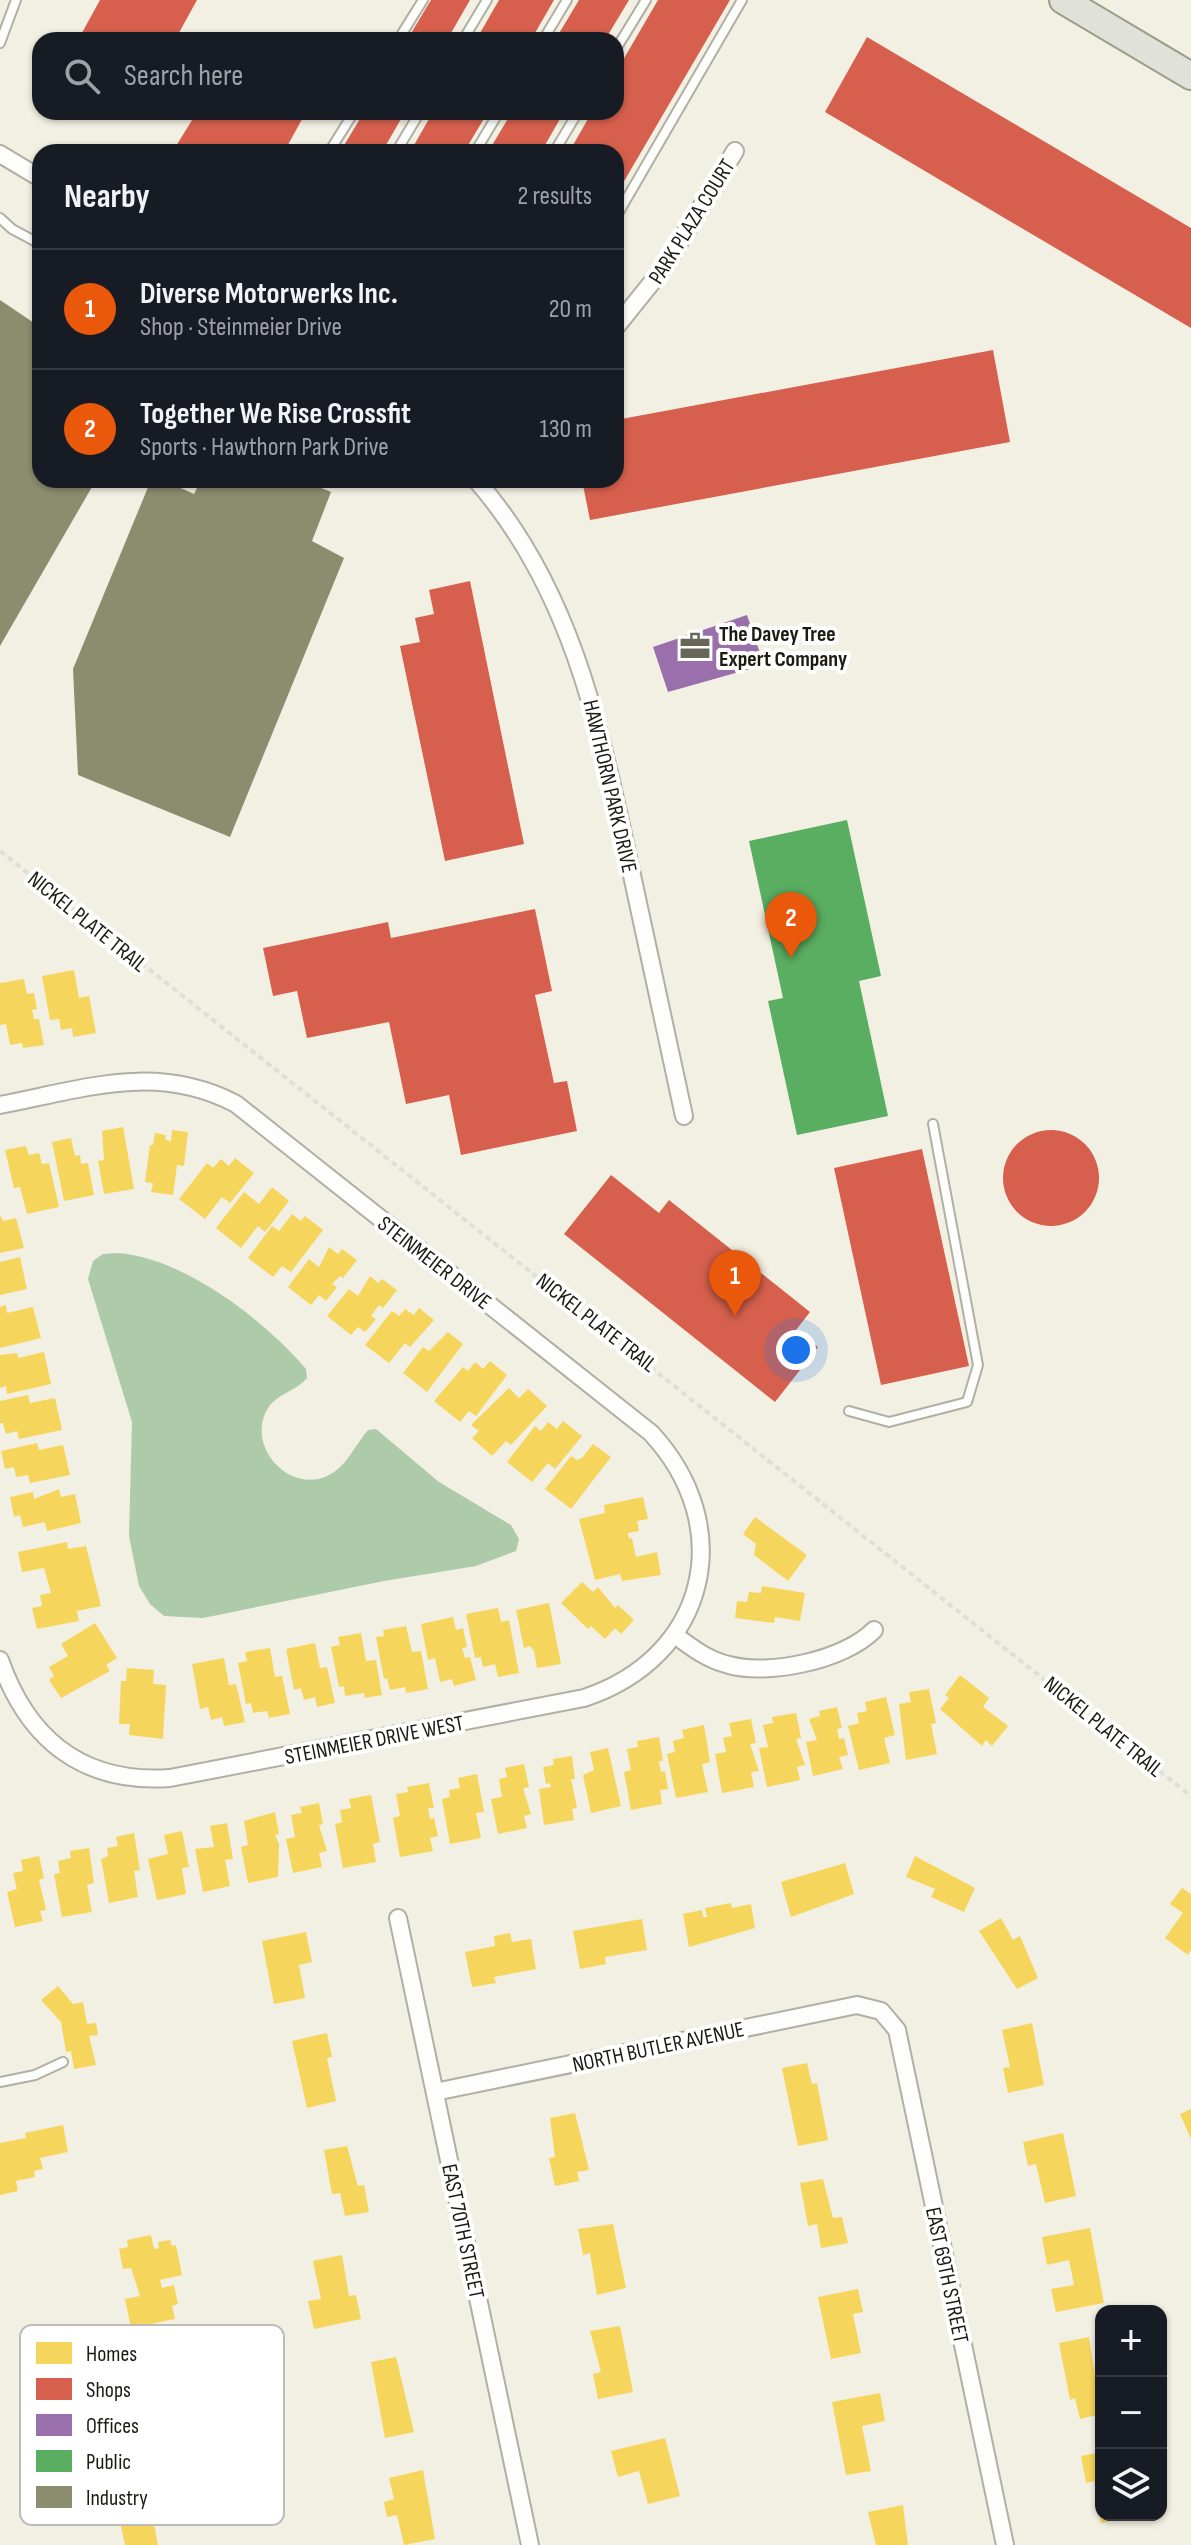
<!DOCTYPE html>
<html lang="en">
<head>
<meta charset="utf-8">
<style>
  body { margin:0; font-family:"Sofia Sans Condensed",sans-serif; background:#242831; color:#f1f3f6 }
  .controls { position:absolute; right:24px; bottom:24px; display:grid; overflow:hidden; border-radius:16px; box-shadow:0 2px 6px #0004 }
  .controls button { width:72px; height:72px; display:grid; place-items:center; padding:0; border:0; border-bottom:2px solid #363941; background:#171b24; color:#f1f3f6; font:40px sans-serif }
  .you { position:absolute; left:796px; top:1350px; width:28px; height:28px; margin:-20px; border:6px solid #fff; border-radius:50%; background:#1a73e8; box-shadow:0 0 0 12px #1a73e833 }
  .badge { display:grid; place-items:center; width:52px; height:52px; border-radius:50%; background:#ea580c; color:#fff; font-size:26px; font-weight:700 }
  .pin { position:absolute; translate:-50% -66px; filter:drop-shadow(0 2px 4px #0008) }
  .pin::after { content:''; position:absolute; top:42px; width:28px; height:24px; background:inherit; clip-path:polygon(0 0,100% 0,50% 100%) }
  .list { margin:0; padding:0; list-style:none }
  h2 { display:flex; justify-content:space-between; align-items:center; height:104px; margin:0; padding:0 32px; font-size:34px }
  h2 small { font-size:26px; font-weight:400; color:#9ea1a6 }
  .list li { display:grid; grid-template-columns:52px 1fr auto; gap:24px; align-items:center; box-sizing:border-box; height:120px; padding:0 32px; border-top:2px solid #363941 }
  .list b { display:block; font-size:30px; white-space:nowrap }
  .list p { margin:0; font-size:26px; white-space:nowrap; color:#9ea1a6 }
  .list em { font-size:26px; font-style:normal; color:#9ea1a6 }
  .icon { flex:none; width:44px; height:44px; fill:none; stroke:currentColor; stroke-width:2; stroke-linecap:round; stroke-linejoin:round }
  .map { position:relative; flex:none; width:1191px; height:2545px; overflow:hidden }
  .search { position:absolute; background:#171b24; box-shadow:0 2px 6px #0004; left:32px; top:32px; width:592px; height:88px; display:flex; align-items:center; gap:20px; box-sizing:border-box; padding:0 28px; border-radius:24px; color:#9ea1a6; font-size:30px }
  .panel { position:absolute; background:#171b24; box-shadow:0 2px 6px #0004; left:32px; top:144px; width:592px; height:344px; border-radius:24px }
  .map>svg:first-child { display:block }
  .water { fill:#adcaa9 }
  .homes { fill:#f6d55c }
  .shops { fill:#d6604d }
  .offices { fill:#9970ab }
  .public { fill:#5aae61 }
  .industry { fill:#8c8c6e }
  .lines { fill:none; stroke-linecap:round; stroke-linejoin:round }
  .lane-casing { stroke:#b1afa4; stroke-width:12 }
  .street-casing { stroke:#b1afa4; stroke-width:20 }
  .primary-casing { stroke:#9b9e89; stroke-width:30 }
  .path { stroke:#dfdfda; stroke-width:4; stroke-dasharray:6 4; stroke-linecap:butt }
  .lane { stroke:#fdfdfb; stroke-width:8 }
  .street { stroke:#fdfdfb; stroke-width:16 }
  .primary { stroke:#e0e2d9; stroke-width:26 }
  .labels { text-anchor:middle; stroke-width:8; stroke-linejoin:round; paint-order:stroke }
  .street-label { font-size:22px; fill:#1c1b12; stroke:#fff }
  .poi-label { font-size:22px; font-weight:bold; fill:#1c1b12; stroke:#fff; text-anchor:start }
  .key { fill:#fff; stroke:#bbbbb8; stroke-width:2 }
  .key-label { font-size:22px; fill:#1c1b12 }
</style>
</head>
<body>
<div class="map">
<svg width="1191" height="2545" viewBox="0 0 1191 2545">
  <rect width="100%" height="100%" fill="#f2f0e2"/>
  <path class="water" d="M118,1253C184,1258 263,1319 306,1369L307,1378C296,1391 277,1394 268,1408C245,1445 288,1494 327,1476C346,1468 355,1445 368,1430L376,1429L439,1482L511,1525L519,1539L516,1551L476,1566L384,1581L203,1618L164,1616L150,1604L139,1586L129,1536L132,1422L88,1279L93,1261L103,1254Z"/>
  <path class="homes" d="M74,970L79,998L89,996L96,1033L73,1037L72,1028L61,1030L59,1019L50,1020L42,976Z
    M24,979L27,994L34,993L37,1009L32,1010L34,1019H39L44,1045L23,1048L22,1043L10,1045L6,1024L0,1025V983Z
    M123,1127L134,1189L104,1194L98,1161L104,1160L102,1131Z
    M172,1130L188,1132L184,1166L177,1165L173,1195L151,1192L153,1183L145,1182L150,1145H153L155,1133L166,1135L165,1140L171,1141Z
    M71,1138L75,1156L80,1155L81,1164L88,1163L94,1195L64,1201L52,1142Z
    M26,1146L29,1155L39,1153L42,1164L49,1163L59,1207L27,1214L20,1187L14,1188L5,1150Z
    M235,1158L254,1173L230,1203L222,1197L205,1219L179,1199L207,1163L213,1168L221,1159L229,1166Z
    M272,1187L289,1201L265,1232L258,1226L241,1248L216,1228L244,1192L259,1204Z
    M292,1214L301,1221L305,1216L323,1230L291,1272L282,1266L273,1277L248,1258L272,1226L279,1231Z
    M0,1215L3,1221L16,1218L24,1248L0,1253Z
    M329,1247L338,1254L342,1249L357,1260L343,1278L340,1276L332,1284L337,1287L326,1301L319,1295L311,1305L288,1287L309,1259L319,1267Z
    M20,1257L27,1289L0,1295V1262Z
    M370,1276L378,1283L382,1279L397,1290L383,1308L379,1305L371,1316L376,1319L365,1332L358,1327L351,1335L327,1316L349,1289L358,1296Z
    M6,1305L7,1313L33,1307L41,1338L0,1348V1307Z
    M419,1308L434,1320L410,1347L405,1343L389,1363L365,1345L392,1311L399,1316L405,1309L414,1315Z
    M448,1332L463,1344L427,1392L403,1373L423,1347L429,1351Z
    M44,1352L51,1384L7,1394L6,1386L0,1388V1355L17,1353L18,1358Z
    M490,1361L507,1375L476,1416L469,1411L460,1422L434,1401L463,1367L468,1371L475,1362L483,1369Z
    M509,1388L519,1398L528,1389L547,1406L511,1445L506,1441L492,1456L472,1438L479,1431L471,1425Z
    M28,1395L30,1403L55,1398L62,1430L19,1439L17,1431L6,1434L3,1423H0V1401Z
    M563,1421L582,1436L555,1469L548,1463L532,1482L507,1462L535,1426L541,1431L548,1422L557,1429Z
    M37,1443L39,1450L63,1445L70,1475L30,1483L28,1475L16,1477L14,1467L5,1469L1,1451Z
    M593,1444L611,1457L571,1509L545,1489L571,1456L577,1460L582,1458Z
    M59,1489L61,1497L75,1494L81,1523L47,1531L45,1522L23,1527L20,1515L14,1517L10,1497L33,1492L34,1499Z
    M643,1497L648,1519L637,1521L639,1531L628,1533L629,1539L632,1538L636,1557L657,1552L661,1575L622,1581L620,1574L595,1580L579,1519L605,1513L604,1505Z
    M755,1517L807,1555L788,1581L754,1555L756,1544L743,1534Z
    M67,1542L68,1549L86,1546L101,1606L77,1611L79,1621L37,1629L32,1608L42,1606L40,1595L51,1593L44,1568L22,1572L18,1552Z
    M582,1582L593,1592L598,1587L615,1608L618,1605L634,1620L621,1634L615,1628L605,1639L591,1626L588,1629L561,1603Z
    M762,1586L805,1593L800,1621L775,1617L774,1623L735,1618L737,1601L747,1602L749,1592L761,1593Z
    M549,1603L561,1664L537,1668L534,1651L530,1646L524,1648L516,1610Z
    M498,1608L501,1622L509,1620L519,1673L498,1677L495,1664L483,1667L481,1657L475,1658L466,1614Z
    M453,1617L456,1630L463,1628L467,1647L462,1648L465,1658L470,1657L476,1680L454,1686L452,1679L440,1682L435,1658L428,1660L421,1624Z
    M95,1623L117,1658L106,1665L110,1671L61,1698L49,1680L54,1676L49,1667L68,1656L61,1644Z
    M406,1626L412,1652L421,1651L428,1689L406,1693L405,1687L390,1690L387,1678L384,1679L376,1637L384,1636L383,1630Z
    M361,1633L366,1661L376,1660L382,1695L365,1698L364,1693L345,1696L344,1686L339,1687L331,1647L340,1645L338,1637Z
    M315,1643L320,1668L327,1667L335,1703L317,1707L315,1697L304,1700L301,1688L294,1690L286,1649Z
    M270,1648L275,1677L282,1676L290,1714L269,1718L267,1711L253,1713L251,1703L246,1704L238,1663L247,1661L245,1652Z
    M224,1658L229,1685L236,1684L245,1722L224,1726L222,1717L211,1720L208,1707L200,1709L192,1664Z
    M127,1668L154,1670L153,1684L166,1685L163,1739L129,1735L130,1724H119L121,1681H126Z
    M960,1675L989,1698L983,1707L1008,1726L992,1746L986,1740L982,1746L940,1709L949,1698L945,1695Z
    M929,1689L936,1723L931,1724L937,1754L906,1760L899,1704L911,1702L909,1692Z
    M886,1697L895,1735L884,1738L890,1763L859,1770L848,1726L859,1723L857,1713L867,1711L865,1702Z
    M837,1707L842,1728L837,1729L838,1733L839,1739L844,1738L848,1755L839,1757L843,1769L813,1776L806,1742L817,1740L809,1719L820,1716L819,1711Z
    M796,1713L801,1738L796,1739L805,1765L797,1767L800,1780L767,1787L759,1748L768,1747L763,1725L773,1723L772,1717Z
    M751,1719L756,1743L750,1744L759,1771L751,1772L754,1787L722,1793L715,1754L726,1752L723,1738L732,1736L729,1723Z
    M704,1725L710,1762L702,1764L708,1792L676,1798L667,1754L675,1752L673,1741L684,1738L682,1730Z
    M659,1737L663,1761H659L661,1772L665,1771L668,1789L660,1790L662,1804L631,1810L624,1772L631,1770L627,1749L638,1747L637,1741Z
    M608,1748L621,1806L591,1813L583,1775L594,1770L590,1752Z
    M572,1756L575,1779H571L577,1808L572,1809L574,1820L544,1825L539,1789L551,1787L550,1783L546,1784L543,1767L554,1765L553,1759Z
    M524,1764L529,1787L523,1788L531,1814L524,1816L527,1828L498,1834L491,1799L502,1797L499,1779L507,1777L505,1768Z
    M477,1774L484,1812L476,1813L481,1838L450,1844L442,1799L450,1797L449,1790L460,1788L458,1778Z
    M429,1783L434,1808H428L430,1819L434,1818L438,1836L430,1838L433,1851L400,1857L393,1818L400,1816L396,1794L408,1792L407,1787Z
    M371,1795L380,1842L373,1844L376,1862L343,1868L335,1824L342,1822L340,1810L351,1808L349,1799Z
    M319,1803L323,1824L319,1825L327,1851L319,1853L322,1867L293,1873L286,1839L295,1837L291,1815L302,1813L300,1807Z
    M275,1812L279,1834L275,1835L279,1844L278,1877L248,1883L241,1847L248,1845L244,1821Z
    M227,1823L233,1859L225,1860L230,1886L203,1892L195,1849L214,1847L210,1826Z
    M182,1831L189,1867L182,1868L186,1894L157,1900L148,1859L168,1854L164,1835Z
    M134,1833L140,1870L134,1871L138,1897L109,1903L101,1859L108,1856L107,1848L118,1846L116,1837Z
    M89,1848L94,1883L87,1885L92,1912L62,1917L54,1874L60,1873L58,1861L71,1858L70,1851Z
    M39,1856L44,1878L39,1880L46,1910L40,1911L43,1921L15,1927L7,1892L17,1889L13,1873L23,1871L21,1860Z
    M915,1856L975,1888L964,1912L931,1897L935,1889L906,1877Z
    M845,1863L854,1894L791,1917L781,1882Z
    M1182,1888L1191,1894V1950L1188,1955L1165,1938L1183,1913L1170,1904Z
    M731,1903L732,1908L751,1904L755,1928L689,1947L683,1914L702,1910L703,1917H707L705,1908Z
    M1001,1918L1013,1940L1020,1936L1038,1978L1017,1989L979,1931Z
    M642,1919L647,1950L605,1957L606,1964L580,1969L573,1931Z
    M306,1932L312,1962L299,1965L305,1998L274,2004L262,1941Z
    M510,1933L512,1942L531,1939L536,1969L494,1977L496,1983L472,1987L465,1952L495,1946L494,1936Z
    M58,1986L73,2004L83,2002L87,2024L96,2023L98,2035L89,2036L96,2065L74,2069L71,2051L66,2052L61,2022L41,2000Z
    M1032,2023L1044,2085L1008,2093L1003,2068L1010,2067L1002,2030Z
    M327,2033L332,2057L327,2058L336,2101L307,2108L292,2041Z
    M807,2063L812,2084L817,2083L828,2140L798,2146L782,2068Z
    M1191,2109V2139L1180,2114Z
    M575,2113L589,2170L577,2172L579,2181L555,2186L549,2158L555,2157L550,2118Z
    M63,2125L68,2152L40,2158L43,2169L34,2171L35,2177L16,2181L18,2191L0,2195V2143L26,2138L25,2133Z
    M1063,2133L1076,2196L1045,2203L1036,2164L1028,2166L1023,2142Z
    M347,2146L358,2186L364,2185L369,2212L345,2216L340,2193L332,2194L324,2150Z
    M823,2179L833,2218L842,2217L848,2243L821,2248L817,2224L808,2226L800,2183Z
    M613,2224L626,2288L597,2295L590,2253L583,2255L578,2229Z
    M1090,2228L1104,2303L1056,2312L1051,2289L1074,2285L1069,2260L1047,2265L1042,2237Z
    M151,2235L154,2249L159,2248L158,2242L170,2240L172,2246L176,2245L182,2275L160,2280L162,2288L174,2285L178,2304L172,2306L175,2319L131,2328L125,2299L140,2296L131,2268L123,2269L119,2249L128,2247L127,2240Z
    M342,2255L349,2296L356,2295L361,2319L314,2329L308,2301L321,2299L313,2261Z
    M858,2289L863,2312L853,2314L861,2353L831,2359L818,2297Z
    M620,2326L633,2392L598,2399L593,2374L601,2372L590,2331Z
    M1089,2337L1101,2414L1080,2419L1075,2398L1070,2400L1059,2343Z
    M396,2357L414,2432L385,2438L371,2362Z
    M880,2393L885,2421L862,2426L871,2471L846,2475L832,2402Z
    M665,2438L680,2496L648,2504L639,2471L618,2477L611,2451Z
    M1101,2452V2515L1133,2516L1101,2523L1094,2481L1086,2483L1081,2456Z
    M423,2470L435,2539L404,2545L397,2515L387,2517L384,2502L394,2499L389,2478Z
    M145,2477L158,2545H125L112,2483Z
    M903,2505L908,2545H876L868,2512Z"/>
  <path class="shops" d="M100,0H197L175,40H78Z
    M431,0H470L447,40H407Z
    M499,0H554L531,40H476Z
    M579,0H629L605,40H555Z
    M658,0H730L616,195V152H569L592,112H616V72Z
    M867,37L1191,228V328L825,112Z
    M197,112H306L284,152H186L176,146Z
    M364,112H405L382,152H340Z
    M433,112H488L464,152H410Z
    M512,112H564L541,152H488Z
    M993,350L1010,442L590,520L582,480H616V420Z
    M470,581L524,844L445,861L400,646L420,642L415,618L434,614L429,590Z
    M535,909L552,991L535,995L554,1083L567,1081L577,1131L461,1155L449,1095L406,1104L389,1022L307,1038L297,991L273,996L263,948L388,922L391,938Z
    M1003 1178a48 48 0 1 1 96 0a48 48 0 1 1-96 0Z
    M922,1149L969,1366L881,1385L834,1168Z
    M611,1175L659,1213L669,1200L810,1312L796,1330L818,1347L775,1402L564,1234Z"/>
  <path class="offices" d="M747,615L764,665L668,692L653,647Z"/>
  <path class="public" d="M847,820L881,976L859,981L888,1116L797,1135L768,1001L783,998L749,841Z"/>
  <path class="industry" d="M0,300L40,327V480H96L0,646Z
    M151,480H163L194,494L201,480H302L331,492L312,541L344,558L230,837L78,775L73,669Z"/>
  <g class="lines">
    <g class="lane-casing">
      <path id="lane" d="M398,40L423,0
        M463,40L487,0
        M543,40L567,0
        M0,43L16,0
        M616,49L646,0
        M329,152L354,112
        M396,152L420,112
        M475,152L499,112
        M554,152L578,112
        M616,217L742,0
        M0,218L12,229L40,244
        M849,1411L889,1422L967,1402L978,1365L933,1124
        M0,2082L35,2075L63,2062"/>
    </g>
    <g class="street-casing">
      <path id="street" d="M0,154L40,178
        M616,327L665,266L735,151
        M476,480C572,589 600,729 630,866C648,949 666,1032 684,1116
        M0,1105C84,1089 156,1062 236,1104L651,1433C738,1527 708,1657 584,1698L170,1778C83,1784 28,1740 0,1660
        M675,1635C692,1648 708,1660 729,1665C769,1676 845,1660 874,1630
        M398,1918L530,2545
        M435,2092L857,2005L881,2011L897,2030L1005,2545"/>
    </g>
    <g class="primary-casing">
      <path id="primary" d="M1063,0L1191,76"/>
    </g>
    <path class="path" d="M0,851L1191,1796"/>
    <use href="#lane" class="lane"/>
    <use href="#street" class="street"/>
    <use href="#primary" class="primary"/>
  </g>
  <defs>
    <g id="office-bare" transform="scale(2.4)"><path d="M-6-3h4V-5.5h4V-3h4V5H-6ZM-1-4.5V-3h2v-1.5ZM-6 0V1H6V0Z" fill="#67665b" stroke="#fff" stroke-width="2.5" paint-order="stroke"/></g>
  </defs>
  <g fill-rule="evenodd">
    <use href="#office-bare" x="695" y="646"/>
  </g>
  <g class="labels">
    <g class="street-label">
      <text transform="translate(691 221) rotate(-58)" y="8">PARK PLAZA COURT</text>
      <text transform="translate(611 786) rotate(77)" y="8">HAWTHORN PARK DRIVE</text>
      <text transform="translate(88 921) rotate(39)" y="8">NICKEL PLATE TRAIL</text>
      <text transform="translate(435 1262) rotate(38)" y="8">STEINMEIER DRIVE</text>
      <text transform="translate(597 1322) rotate(38)" y="8">NICKEL PLATE TRAIL</text>
      <text transform="translate(1104 1726) rotate(39)" y="8">NICKEL PLATE TRAIL</text>
      <text transform="translate(374 1739) rotate(-11)" y="8">STEINMEIER DRIVE WEST</text>
      <text transform="translate(658 2046) rotate(-12)" y="8">NORTH BUTLER AVENUE</text>
      <text transform="translate(464 2231) rotate(78)" y="8">EAST 70TH STREET</text>
      <text transform="translate(948 2275) rotate(78)" y="8">EAST 69TH STREET</text>
    </g>
    <g class="poi-label">
      <text x="719" y="641">The Davey Tree<tspan x="719" dy="25">Expert Company</tspan></text>
    </g>
  </g>
  <rect x="20" y="2325" width="264" height="200" rx="12" class="key"/>
  <rect x="36" y="2342" width="36" height="22" fill="#f6d55c"/>
  <rect x="36" y="2378" width="36" height="22" fill="#d6604d"/>
  <rect x="36" y="2414" width="36" height="22" fill="#9970ab"/>
  <rect x="36" y="2450" width="36" height="22" fill="#5aae61"/>
  <rect x="36" y="2486" width="36" height="22" fill="#8c8c6e"/>
  <g class="key-label">
    <text x="86" y="2361">Homes</text>
    <text x="86" y="2397">Shops</text>
    <text x="86" y="2433">Offices</text>
    <text x="86" y="2469">Public</text>
    <text x="86" y="2505">Industry</text>
  </g>
</svg>
<div class="controls">
<button>+</button>
<button>−</button>
<button><svg class="icon" aria-label="layers" viewBox="0 0 24 24"><path d="M12 4l9 5-9 5-9-5zM3 14l9 5 9-5"/></svg></button>
</div>
<div class="you"></div>
<div class="pin badge" style="left:735px;top:1316px">1</div>
<div class="pin badge" style="left:791px;top:958px">2</div>
<div class="search"><svg class="icon" aria-label="search" viewBox="0 0 24 24"><circle cx="10" cy="10" r="6"/><path d="M15 15l6 6"/></svg>Search here</div>
<section class="panel">
<h2>Nearby<small>2 results</small></h2>
<ul class="list">
<li><span class="badge">1</span><div><b>Diverse Motorwerks Inc.</b><p>Shop · Steinmeier Drive</p></div><em>20 m</em></li>
<li><span class="badge">2</span><div><b>Together We Rise Crossfit</b><p>Sports · Hawthorn Park Drive</p></div><em>130 m</em></li>
</ul>
</section>
</div>
</body>
</html>
